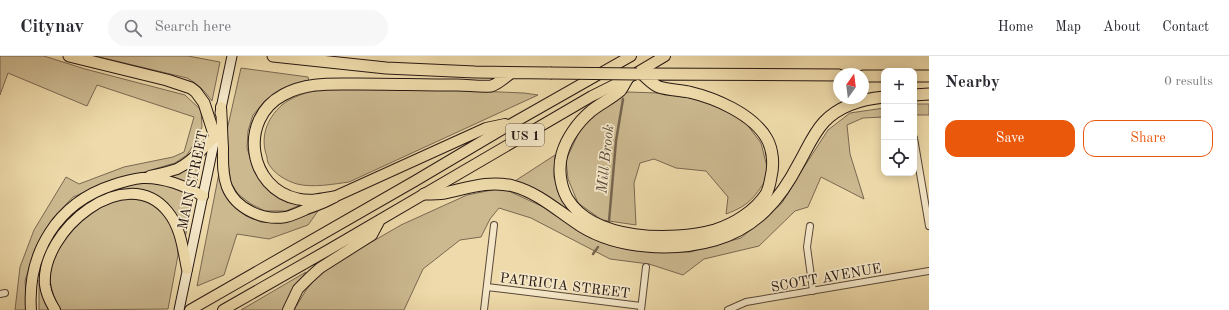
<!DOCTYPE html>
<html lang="en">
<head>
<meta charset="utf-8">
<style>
  body { margin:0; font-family:"Old Standard TT",serif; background:#f7f7f7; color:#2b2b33 }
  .controls { position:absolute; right:12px; top:12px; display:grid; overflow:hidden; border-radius:8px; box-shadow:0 2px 10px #0003 }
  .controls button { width:36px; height:36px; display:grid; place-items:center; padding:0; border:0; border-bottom:1px solid #e1e1e2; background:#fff; color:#2b2b33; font:20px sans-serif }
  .compass { position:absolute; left:833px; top:12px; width:36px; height:36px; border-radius:50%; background:#fff; box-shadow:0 2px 10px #0003; rotate:14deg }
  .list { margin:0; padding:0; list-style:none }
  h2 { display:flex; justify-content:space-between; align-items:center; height:52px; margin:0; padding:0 16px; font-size:17px }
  h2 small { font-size:13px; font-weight:400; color:#7c7c81 }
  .actions { display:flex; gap:8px; padding:12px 16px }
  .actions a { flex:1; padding:9px 0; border:1px solid #ea580c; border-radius:12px; text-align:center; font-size:14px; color:#ea580c }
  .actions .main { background:#ea580c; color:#fff }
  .icon { flex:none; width:22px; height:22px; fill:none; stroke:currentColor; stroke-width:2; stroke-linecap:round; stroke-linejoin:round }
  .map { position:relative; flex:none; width:929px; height:254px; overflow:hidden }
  header { display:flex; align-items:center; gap:24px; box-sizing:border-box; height:56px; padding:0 20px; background:#fff; border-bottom:1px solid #e1e1e2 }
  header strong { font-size:19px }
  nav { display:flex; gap:22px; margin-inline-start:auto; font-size:14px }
  .search { width:280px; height:36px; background:#f7f7f7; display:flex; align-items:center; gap:10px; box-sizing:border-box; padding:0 14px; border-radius:22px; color:#7c7c81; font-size:15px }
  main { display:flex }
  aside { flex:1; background:#fff }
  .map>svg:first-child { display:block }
  .green { fill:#ccb990; stroke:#7a6852 }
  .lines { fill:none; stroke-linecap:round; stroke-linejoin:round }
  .stream { stroke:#76654f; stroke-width:2.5 }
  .minor-casing { stroke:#594839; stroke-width:8 }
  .secondary-casing { stroke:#271813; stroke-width:11 }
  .trunk-casing { stroke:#271813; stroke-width:12 }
  .motorway-casing { stroke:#271813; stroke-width:13 }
  .minor { stroke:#f4e7c8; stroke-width:6 }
  .secondary { stroke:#f4e7c8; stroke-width:9 }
  .trunk { stroke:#eedaaa; stroke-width:10 }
  .motorway { stroke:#eedaaa; stroke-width:11 }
  .motorway-bridge-casing { stroke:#271813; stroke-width:13; stroke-linecap:butt }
  .motorway-bridge { stroke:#eedaaa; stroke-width:11 }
  .labels { text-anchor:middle; stroke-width:3.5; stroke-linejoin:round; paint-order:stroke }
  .shield { fill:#f4e7c8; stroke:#645649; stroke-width:1 }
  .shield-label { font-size:13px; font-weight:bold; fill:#271813 }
  .street-label { font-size:14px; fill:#271813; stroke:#f4e7c8 }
  .water-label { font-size:15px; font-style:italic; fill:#5b4b3b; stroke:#f4e7c8 }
</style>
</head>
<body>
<header>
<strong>Citynav</strong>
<div class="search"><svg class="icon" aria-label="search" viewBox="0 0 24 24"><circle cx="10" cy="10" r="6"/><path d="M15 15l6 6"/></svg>Search here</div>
<nav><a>Home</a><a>Map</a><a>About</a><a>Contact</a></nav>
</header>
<main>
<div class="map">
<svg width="929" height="254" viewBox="0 0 929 254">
  <rect width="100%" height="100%" fill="#eedaaa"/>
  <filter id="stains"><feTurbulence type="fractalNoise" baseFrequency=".005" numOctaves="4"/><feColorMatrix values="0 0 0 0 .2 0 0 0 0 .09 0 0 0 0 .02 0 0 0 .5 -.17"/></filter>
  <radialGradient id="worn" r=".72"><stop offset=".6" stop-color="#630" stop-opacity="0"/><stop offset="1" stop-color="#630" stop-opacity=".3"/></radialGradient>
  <path class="green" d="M0,0H44L85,13L185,39L201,54L202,71L196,85L187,99L175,107L107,127L73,141L53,162L35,193L25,225L27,254H15L20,211L34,174L66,121L79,128L124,111L173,101L184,96L194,61L97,29L87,50L8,17L0,39Z
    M95,0H188L220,6L212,45C204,34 199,29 187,22Z
    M241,12L308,21L309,25L291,29L267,43L253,59L248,75L247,92L252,108L267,132L287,146L300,149L286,155H265L251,148L238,138L231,127L227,101V74Z
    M358,30L524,37L538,39L349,126C334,128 313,132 297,128C287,125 276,119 270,110C268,108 267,104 267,101C260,82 266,63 282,49C301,33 334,32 358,30Z
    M628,36L658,37L695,41L742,62L761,87L769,119C755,140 751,149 726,158L728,141L706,115L676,112L654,103L640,107L634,127L636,169L602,164L578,147L568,123L566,104L581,72L604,49Z
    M914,48H929V59H914Z
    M884,52V61L863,62L847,69L850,98L864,143L821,121L808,151L795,155L759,190L704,203L683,219L649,208L610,203L531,162L499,152L490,163L481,181L460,184L423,213L404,254H294L306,234L323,214L401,169L467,139L502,132L548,153L579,175L612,189L655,195L690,196L741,182L782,147L804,111L828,74L850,57Z
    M555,99L554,121L563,144L573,157L535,133L515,125Z
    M200,102H201V107L196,130L194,131L163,121Z
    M220,112L224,131L233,149L246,160L261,166L279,167L290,165L318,155L308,169L269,183L237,178L224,219L197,230Z
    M147,126L169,129L192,139L194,142L184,186C181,178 175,157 170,151C156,133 133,133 113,134L129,128Z
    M131,143L141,144L150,147L167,161L177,183L178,199L168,253L61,254C55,244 51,235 50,222C49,194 86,153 113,145C118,144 125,143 131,143Z
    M306,216L290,238L284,254H241Z
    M39,224L50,254H39Z"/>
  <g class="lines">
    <path class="stream" d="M609,165L616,85L623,43
      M593,198L598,191"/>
    <g class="minor-casing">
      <path id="minor" d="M914,82L929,170
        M810,170L807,191L813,235
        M487,231L641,250
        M0,238L5,237
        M484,254L494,169
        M641,254L646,211
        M728,254L746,246L929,215"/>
    </g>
    <g class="secondary-casing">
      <path id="secondary" d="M220,57L232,0
        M179,254L216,77"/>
    </g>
    <g class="trunk-casing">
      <path id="trunk" d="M221,51C222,64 222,78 223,91C223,104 222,118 227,131C236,153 263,165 286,161C294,159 302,155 309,152C318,149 327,146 334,141L486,72L505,68
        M150,120C159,118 168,116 177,113C192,106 203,92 215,81
        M31,254C27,197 57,147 113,129C122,126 132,123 142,122C165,121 184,130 203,140
        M55,254C50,246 46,237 45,229C40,175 126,104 168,156C181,172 183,194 187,213
        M190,254L415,125L513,67L631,0
        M223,254L330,193L592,40L628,22L665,0
        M288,254L298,233L309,222L320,212L372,179L380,164"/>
    </g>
    <g class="motorway-casing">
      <path id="motorway" d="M69,0L167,24L191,32L196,36L204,47L215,81
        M273,0L386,12L475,16L550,17
        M640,18L839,19
        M863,20H884
        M914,20H929
        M628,22C625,26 623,32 620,35C611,43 599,48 590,56C578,66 566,83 562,98C558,112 560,129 567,142C593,185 672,186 715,174C734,168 755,155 766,138C769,133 770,127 771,121C774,109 773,94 767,83C753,58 715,42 689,36C679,34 668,34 659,31C653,29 647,22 642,18
        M914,39L929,38
        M424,138C431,138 438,138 445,137C468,132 489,124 513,130C539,137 559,156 581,170C618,193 673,196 715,184C756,172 780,144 799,107C807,93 813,78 824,66C839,50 863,43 884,41
        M334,141C322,143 311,146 298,143C248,133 238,63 283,39C306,26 332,28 357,28C390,28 424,29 457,29C468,29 480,31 491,30C497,29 505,21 511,17"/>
    </g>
    <use href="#minor" class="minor"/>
    <use href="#secondary" class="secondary"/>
    <use href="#trunk" class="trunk"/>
    <use href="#motorway" class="motorway"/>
    <g class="motorway-bridge-casing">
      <path id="motorway-bridge" d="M550,17L637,18"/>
    </g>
    <use href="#motorway-bridge" class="motorway-bridge"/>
  </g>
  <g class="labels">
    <rect class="shield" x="506" y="68" width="38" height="22" rx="3"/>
    <g class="shield-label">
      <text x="525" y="84">US 1</text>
    </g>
    <g class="street-label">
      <text transform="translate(192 124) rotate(-78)" y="5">MAIN STREET</text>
      <text transform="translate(826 221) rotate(-10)" y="5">SCOTT AVENUE</text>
      <text transform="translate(565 229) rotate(7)" y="5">PATRICIA STREET</text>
    </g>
    <g class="water-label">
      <text transform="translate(605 103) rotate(-84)" y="5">Mill Brook</text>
    </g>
  </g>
  <rect width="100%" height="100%" filter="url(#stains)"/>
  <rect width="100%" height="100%" fill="url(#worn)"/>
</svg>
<div class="controls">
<button>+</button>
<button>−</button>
<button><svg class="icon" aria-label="locate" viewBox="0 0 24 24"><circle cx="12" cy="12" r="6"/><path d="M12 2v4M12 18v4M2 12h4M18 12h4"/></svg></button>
</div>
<svg class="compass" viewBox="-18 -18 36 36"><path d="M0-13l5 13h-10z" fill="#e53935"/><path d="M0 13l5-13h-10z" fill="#7c7c81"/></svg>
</div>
<aside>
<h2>Nearby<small>0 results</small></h2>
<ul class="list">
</ul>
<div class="actions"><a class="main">Save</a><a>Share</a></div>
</aside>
</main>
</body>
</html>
